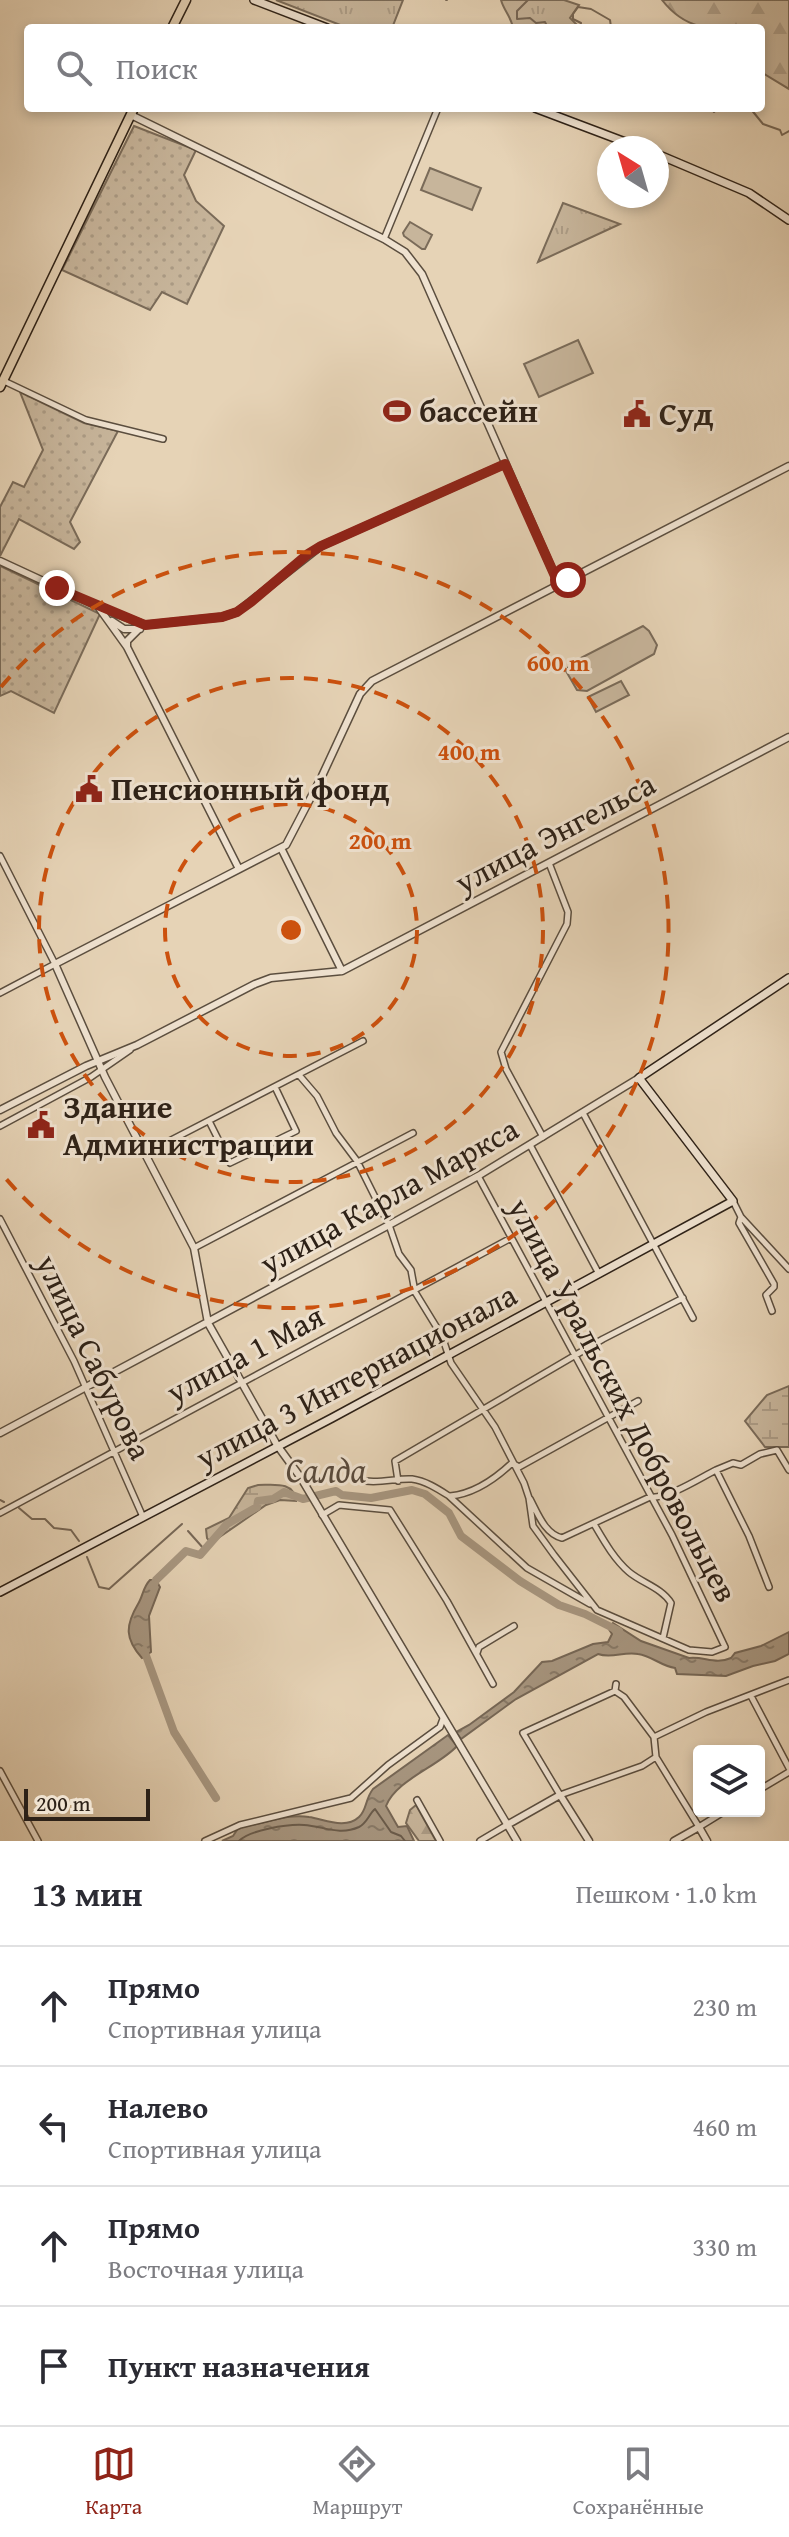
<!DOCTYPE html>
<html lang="ru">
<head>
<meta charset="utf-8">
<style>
  body { margin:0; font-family:"Gentium Book Plus",serif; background:#f2f2f3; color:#2b2b33 }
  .controls { position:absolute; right:24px; bottom:24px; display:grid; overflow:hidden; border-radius:8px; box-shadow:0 4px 12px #0003 }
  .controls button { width:72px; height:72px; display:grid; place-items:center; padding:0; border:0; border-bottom:2px solid #e1e1e2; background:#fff; color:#2b2b33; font:40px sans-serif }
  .compass { position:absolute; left:597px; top:136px; width:72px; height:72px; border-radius:50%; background:#fff; box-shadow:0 4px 12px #0003; rotate:323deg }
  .scale { position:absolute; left:24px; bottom:20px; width:126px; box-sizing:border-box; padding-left:8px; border:4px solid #2d2117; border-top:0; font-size:22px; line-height:28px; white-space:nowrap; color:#2d2117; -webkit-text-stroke:6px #efe2d0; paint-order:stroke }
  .stop { position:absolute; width:24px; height:24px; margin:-18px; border:6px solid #8f2418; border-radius:50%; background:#fff }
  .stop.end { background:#8f2418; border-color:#fff; box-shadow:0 2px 8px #0008 }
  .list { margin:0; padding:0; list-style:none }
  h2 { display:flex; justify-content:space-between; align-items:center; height:104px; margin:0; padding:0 32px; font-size:34px }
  h2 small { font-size:26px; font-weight:400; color:#7c7c81 }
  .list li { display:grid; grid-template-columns:52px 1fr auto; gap:24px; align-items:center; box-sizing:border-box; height:120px; padding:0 32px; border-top:2px solid #e1e1e2 }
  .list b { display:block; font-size:30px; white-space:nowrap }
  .list p { margin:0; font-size:26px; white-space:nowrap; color:#7c7c81 }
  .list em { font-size:26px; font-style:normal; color:#7c7c81 }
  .icon { flex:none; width:44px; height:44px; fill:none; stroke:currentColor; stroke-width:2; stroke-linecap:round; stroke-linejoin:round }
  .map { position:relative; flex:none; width:789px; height:1841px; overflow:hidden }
  .search { position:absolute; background:#fff; box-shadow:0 4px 12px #0003; left:24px; right:24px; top:24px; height:88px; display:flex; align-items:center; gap:20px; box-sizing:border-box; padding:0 28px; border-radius:8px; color:#7c7c81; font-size:30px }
  .sheet { height:584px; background:#fff }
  nav { display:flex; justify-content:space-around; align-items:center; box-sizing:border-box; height:112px; border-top:2px solid #e1e1e2; background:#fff; font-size:22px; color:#7c7c81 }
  nav a { display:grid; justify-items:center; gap:4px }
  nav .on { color:#8f2418 }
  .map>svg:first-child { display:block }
  .grass { fill:url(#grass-tufts); stroke:#7a6b59; stroke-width:2 }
  .forest { fill:url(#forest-firs); stroke:#7a6b59; stroke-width:2 }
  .wetland { fill:url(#wetland-marsh); stroke:#7a6b59; stroke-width:2 }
  .park { fill:url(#park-dots); stroke:#7a6b59; stroke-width:2 }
  .pitch { fill:#c7b59b; stroke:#7a6b59; stroke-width:2 }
  .water { fill:url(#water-ripples); stroke:#766756; stroke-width:2 }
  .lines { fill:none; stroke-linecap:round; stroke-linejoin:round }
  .shore { stroke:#6a5c4c; stroke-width:2 }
  .stream { stroke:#766756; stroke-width:2 }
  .river { stroke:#a79680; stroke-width:8 }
  .minor-casing { stroke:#5b4e3f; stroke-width:8 }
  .tertiary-casing { stroke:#5b4e3f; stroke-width:9 }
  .secondary-casing { stroke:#2d2117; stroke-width:10 }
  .primary-casing { stroke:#2d2117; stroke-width:11 }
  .minor { stroke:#efe2d0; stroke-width:5 }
  .tertiary { stroke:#efe2d0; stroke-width:6 }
  .secondary { stroke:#efe2d0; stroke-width:7 }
  .primary { stroke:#e6d3b6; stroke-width:8 }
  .route { stroke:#8f2418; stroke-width:10 }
  .ring { fill:none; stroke:#cc510e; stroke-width:4; stroke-dasharray:14 10 }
  .labels { text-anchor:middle; stroke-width:6; stroke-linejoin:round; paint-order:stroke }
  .poi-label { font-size:32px; font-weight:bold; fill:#2d2117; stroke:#efe2d0; text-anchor:start }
  .street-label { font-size:32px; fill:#2d2117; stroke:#efe2d0 }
  .water-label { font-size:34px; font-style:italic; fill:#584a3c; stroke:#efe2d0 }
  .centre { fill:#cc510e; stroke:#efe2d0; stroke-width:4 }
  .ring-label { font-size:24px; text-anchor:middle; font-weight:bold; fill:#cc510e; stroke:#efe2d0; stroke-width:6; stroke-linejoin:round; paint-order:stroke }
</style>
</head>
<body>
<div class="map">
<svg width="789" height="1841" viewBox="0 0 789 1841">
  <defs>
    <pattern id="grass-tufts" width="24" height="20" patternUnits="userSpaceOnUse" patternTransform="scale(2)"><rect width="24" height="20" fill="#c7b59b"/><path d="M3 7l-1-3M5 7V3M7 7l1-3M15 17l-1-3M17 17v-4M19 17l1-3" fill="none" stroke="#ab9b85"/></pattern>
    <pattern id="forest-firs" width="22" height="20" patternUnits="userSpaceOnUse" patternTransform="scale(2)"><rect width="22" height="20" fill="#c7b59b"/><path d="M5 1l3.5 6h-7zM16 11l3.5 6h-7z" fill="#ab9b85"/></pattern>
    <pattern id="wetland-marsh" width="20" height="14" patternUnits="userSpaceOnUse" patternTransform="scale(2)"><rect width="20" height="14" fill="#c7b59b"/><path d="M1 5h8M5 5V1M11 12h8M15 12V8" fill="none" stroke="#ab9b85"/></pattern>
    <pattern id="park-dots" width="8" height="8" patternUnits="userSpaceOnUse" patternTransform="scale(2)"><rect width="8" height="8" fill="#c7b59b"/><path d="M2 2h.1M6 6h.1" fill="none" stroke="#ab9b85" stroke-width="1.8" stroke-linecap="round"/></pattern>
    <pattern id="water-ripples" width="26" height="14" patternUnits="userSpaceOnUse" patternTransform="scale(2)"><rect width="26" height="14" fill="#a79680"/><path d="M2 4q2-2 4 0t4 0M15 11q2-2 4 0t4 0" fill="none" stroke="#887a68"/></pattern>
  </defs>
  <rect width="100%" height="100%" fill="#e6d3b6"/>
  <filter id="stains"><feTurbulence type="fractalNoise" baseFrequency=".0025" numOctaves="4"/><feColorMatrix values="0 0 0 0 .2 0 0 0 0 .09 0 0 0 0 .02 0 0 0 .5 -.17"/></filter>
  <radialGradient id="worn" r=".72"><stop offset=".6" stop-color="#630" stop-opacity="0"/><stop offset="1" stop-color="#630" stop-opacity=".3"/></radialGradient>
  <path class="grass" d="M276,0H403L392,28H348Z
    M501,0H564L579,5L570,18L579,27L513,28C511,16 504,11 501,0Z
    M563,203L620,224L538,262Z"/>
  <path class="forest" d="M662,0H789V89L761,72V28C720,28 690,36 662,0Z
    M416,1805L436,1841H419L406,1823L410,1810Z"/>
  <path class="wetland" d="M789,1386V1447H765L745,1421L767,1395Z
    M258,1485C274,1485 294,1481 296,1501L280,1500L266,1505L211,1543L207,1538L206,1529L229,1518L248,1488Z"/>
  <path class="park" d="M134,126L196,150L184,175L196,201L224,226L187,304L162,292L150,310L62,270Z
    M20,392L84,423L118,431L70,522L80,542L74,549L19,519L0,556V507L13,482L24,487L43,450Z
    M0,566L100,614L54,713L11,691L0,696Z"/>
  <path class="pitch" d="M430,168L481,188L472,210L421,190Z
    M410,222L432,235L425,249H422L404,236L403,233Z
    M578,340L593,373L539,397L524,364Z
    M643,626L649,631L657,645L654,654L587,691L577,690L566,671L571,663Z
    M621,681L629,695L596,712L588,697Z"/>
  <path class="water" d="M150,1580H156L160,1587L149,1616L151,1652L142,1658C125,1639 125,1626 138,1604C143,1596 143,1587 150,1580Z
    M613,1623L641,1641L689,1658C704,1656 715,1665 731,1658L735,1653L761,1646L789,1632V1654L775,1661L753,1666L726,1676L677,1674L675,1668C661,1666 652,1656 638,1654C624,1651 612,1659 598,1654L516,1699L461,1739L456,1732L469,1725L514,1692L542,1662L552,1661L593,1644L608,1642L612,1634L608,1628Z
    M448,1735L457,1746C439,1766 396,1780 386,1806L398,1827L407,1826L414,1841H222L233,1836L239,1827C262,1825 286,1813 309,1817C324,1819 345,1830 359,1817C367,1810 365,1799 373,1789Z"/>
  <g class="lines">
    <path class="shore" d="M239,1841C249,1830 288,1824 304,1825C323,1826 339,1836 359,1827C367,1823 369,1814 375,1809L391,1832L401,1836L405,1841"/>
    <path class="stream" d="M446,0H447
      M528,0L517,11V19L530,18L536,23L545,22L548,28
      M580,28L581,23L573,19V14L578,7L591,9L610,20L611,27L607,28
      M710,108L714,112L719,108
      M750,108L763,124L780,130L782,135L789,131
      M0,1500L4,1502
      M19,1508L32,1519H45L54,1528L71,1530L79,1541
      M188,1531L204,1549
      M87,1557L99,1587L109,1589L182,1524"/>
    <path class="river" d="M153,1587L156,1580L186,1551L200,1555L227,1524L257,1507L258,1501L273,1499L284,1492L303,1499L336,1491L342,1495L371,1498L412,1490L425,1494L449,1513L461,1536L520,1581L559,1605L585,1614L619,1631
      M144,1650L174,1732L216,1798"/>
    <g class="minor-casing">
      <path id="minor" d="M384,239L438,108
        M4,381L86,420L163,439
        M0,856L55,964L0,993
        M299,1075L317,1096L336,1133L357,1161L389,1225L399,1254L411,1270L415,1292L442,1336L451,1363L495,1427L524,1483L529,1498L533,1526L554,1555L597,1610L689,1650L712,1652L725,1647L672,1535L478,1176
        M583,1113L693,1318
        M209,1121L230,1163L296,1131L275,1087
        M0,1126L91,1077L130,1050
        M543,1137L506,1069L501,1052L567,924L568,912L549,863
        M530,1145L599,1274
        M146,1153L363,1041
        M733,1201L741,1217L789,1269
        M741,1217L739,1223L774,1284V1287L766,1295L772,1311
        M0,1219L74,1361L143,1517
        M194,1248L413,1133
        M716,1470L733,1463L741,1465L760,1454L777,1450L789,1470
        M366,1481C382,1483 398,1478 412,1479C426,1481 438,1489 449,1496L527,1568L590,1604
        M398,1481L395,1461L603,1339L683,1298
        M450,1496C473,1494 495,1479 512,1463L519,1467L638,1401
        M530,1499C538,1514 545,1534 562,1538L650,1497C668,1499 700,1478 716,1470L749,1536L769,1587
        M0,1513L511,1238
        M322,1515L339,1505L390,1510L447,1601L493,1684
        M594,1524C604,1541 614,1559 629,1572C642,1583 662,1588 671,1603L663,1638
        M477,1653L479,1647L514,1626
        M616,1684L615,1691L624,1697L654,1737L656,1757L699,1827L725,1811
        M615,1691L523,1733L560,1795L642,1766L656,1757
        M751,1696L789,1768
        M654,1737L706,1712L789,1680
        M0,1771L38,1841
        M759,1790L789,1772
        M417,1800L440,1841
        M205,1841L240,1825L351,1798L388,1765L440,1727L443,1719
        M480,1841L507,1825"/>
    </g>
    <g class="tertiary-casing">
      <path id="tertiary" d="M131,115L384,239L405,252L422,274L559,585
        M0,561L95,605L145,625L222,617L237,612L321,546L505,464
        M99,608L127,647L239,869
        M112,621L124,629H140
        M127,647V641L140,628
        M281,848L342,971
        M0,1110L86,1066L137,1045L255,984L271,978L342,971L789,737
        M0,1433L389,1225L478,1176L639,1078
        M507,1825L560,1795L589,1841
        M517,1841L301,1478L277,1445L208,1323L194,1248L105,1077L55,964L286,845L322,776L360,694L372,681L789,466
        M674,1841L699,1827L707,1841"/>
    </g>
    <g class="secondary-casing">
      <path id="secondary" d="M254,0L327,28
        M535,108L641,148
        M657,154L749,193L789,220
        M0,1592L332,1418L733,1201L639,1078L789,978"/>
    </g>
    <g class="primary-casing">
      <path id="primary" d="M172,28L186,0
        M0,387L134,108"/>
    </g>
    <use href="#minor" class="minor"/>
    <use href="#tertiary" class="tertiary"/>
    <use href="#secondary" class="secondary"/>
    <use href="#primary" class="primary"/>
  </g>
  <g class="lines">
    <path class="route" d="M57,588L145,625L222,617L237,612L251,602L308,554L321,546L505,464L559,585L568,580"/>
  </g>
  <g class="ring">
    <circle cx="291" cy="930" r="126"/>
    <circle cx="291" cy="930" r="252"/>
    <path d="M1 687A378 378 0 1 1 1 1173"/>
  </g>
  <defs>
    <g id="stadium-bare" transform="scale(2.16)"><path d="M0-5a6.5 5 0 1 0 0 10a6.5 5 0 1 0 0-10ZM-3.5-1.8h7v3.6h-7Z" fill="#8f2418" stroke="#efe2d0" stroke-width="2.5" paint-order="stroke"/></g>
    <g id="civic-bare" transform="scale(2.16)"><path d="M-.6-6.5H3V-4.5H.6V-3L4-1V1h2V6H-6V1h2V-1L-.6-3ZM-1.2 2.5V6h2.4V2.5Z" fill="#8f2418" stroke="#efe2d0" stroke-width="2.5" paint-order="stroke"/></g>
  </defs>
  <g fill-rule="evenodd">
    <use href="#stadium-bare" x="397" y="411"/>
    <use href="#civic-bare" x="637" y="414"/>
    <use href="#civic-bare" x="89" y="789"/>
    <use href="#civic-bare" x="41" y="1125"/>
  </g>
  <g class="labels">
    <g class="poi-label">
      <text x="419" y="422">бассейн</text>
      <text x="659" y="425">Суд</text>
      <text x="111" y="800">Пенсионный фонд</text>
      <text x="63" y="1118">Здание<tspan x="63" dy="37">Администрации</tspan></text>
    </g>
    <g class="street-label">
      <text transform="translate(555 833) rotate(-28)" y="11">улица Энгельса</text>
      <text transform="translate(389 1196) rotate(-29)" y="11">улица Карла Маркса</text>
      <text transform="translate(245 1354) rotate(-28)" y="11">улица 1 Мая</text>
      <text transform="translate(94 1357) rotate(64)" y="11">улица Сабурова</text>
      <text transform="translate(356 1376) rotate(-28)" y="11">улица 3 Интернационала</text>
      <text transform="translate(623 1400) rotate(62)" y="11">улица Уральских Добровольцев</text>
    </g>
    <g class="water-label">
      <text x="326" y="1482">Салда</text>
    </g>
  </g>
  <circle cx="291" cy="930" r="12" class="centre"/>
  <g class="ring-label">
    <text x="558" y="671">600 m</text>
    <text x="469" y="760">400 m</text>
    <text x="380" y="849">200 m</text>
  </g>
  <rect width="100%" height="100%" filter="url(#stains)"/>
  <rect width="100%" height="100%" fill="url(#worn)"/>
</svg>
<div class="controls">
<button><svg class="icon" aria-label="layers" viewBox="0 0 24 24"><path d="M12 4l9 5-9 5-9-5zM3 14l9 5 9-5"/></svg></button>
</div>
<svg class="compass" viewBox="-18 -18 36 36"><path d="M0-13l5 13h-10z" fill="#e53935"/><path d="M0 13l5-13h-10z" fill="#7c7c81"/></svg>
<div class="scale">200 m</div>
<div class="stop" style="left:568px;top:580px"></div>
<div class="stop end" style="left:57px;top:588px"></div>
<div class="search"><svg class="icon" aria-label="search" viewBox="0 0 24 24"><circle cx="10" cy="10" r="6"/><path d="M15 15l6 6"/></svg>Поиск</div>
</div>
<section class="sheet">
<h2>13 мин<small>Пешком · 1.0 km</small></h2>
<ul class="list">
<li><svg class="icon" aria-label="ahead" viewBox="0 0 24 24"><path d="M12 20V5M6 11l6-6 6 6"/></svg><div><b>Прямо</b><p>Спортивная улица</p></div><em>230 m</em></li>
<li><svg class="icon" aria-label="left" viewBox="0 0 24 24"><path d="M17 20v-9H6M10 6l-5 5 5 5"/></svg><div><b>Налево</b><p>Спортивная улица</p></div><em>460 m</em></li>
<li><svg class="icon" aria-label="ahead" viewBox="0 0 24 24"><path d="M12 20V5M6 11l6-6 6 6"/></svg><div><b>Прямо</b><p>Восточная улица</p></div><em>330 m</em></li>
<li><svg class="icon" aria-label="arrive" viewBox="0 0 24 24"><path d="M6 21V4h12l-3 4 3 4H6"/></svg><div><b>Пункт назначения</b></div></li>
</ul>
</section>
<nav>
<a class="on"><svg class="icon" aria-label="map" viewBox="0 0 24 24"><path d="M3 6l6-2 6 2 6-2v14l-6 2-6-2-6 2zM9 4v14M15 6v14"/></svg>Карта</a>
<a><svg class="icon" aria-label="directions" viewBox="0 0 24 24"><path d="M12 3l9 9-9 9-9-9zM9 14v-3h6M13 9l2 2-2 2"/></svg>Маршрут</a>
<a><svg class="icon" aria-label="saved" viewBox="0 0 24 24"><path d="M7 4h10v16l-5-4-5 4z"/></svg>Сохранённые</a>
</nav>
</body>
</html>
